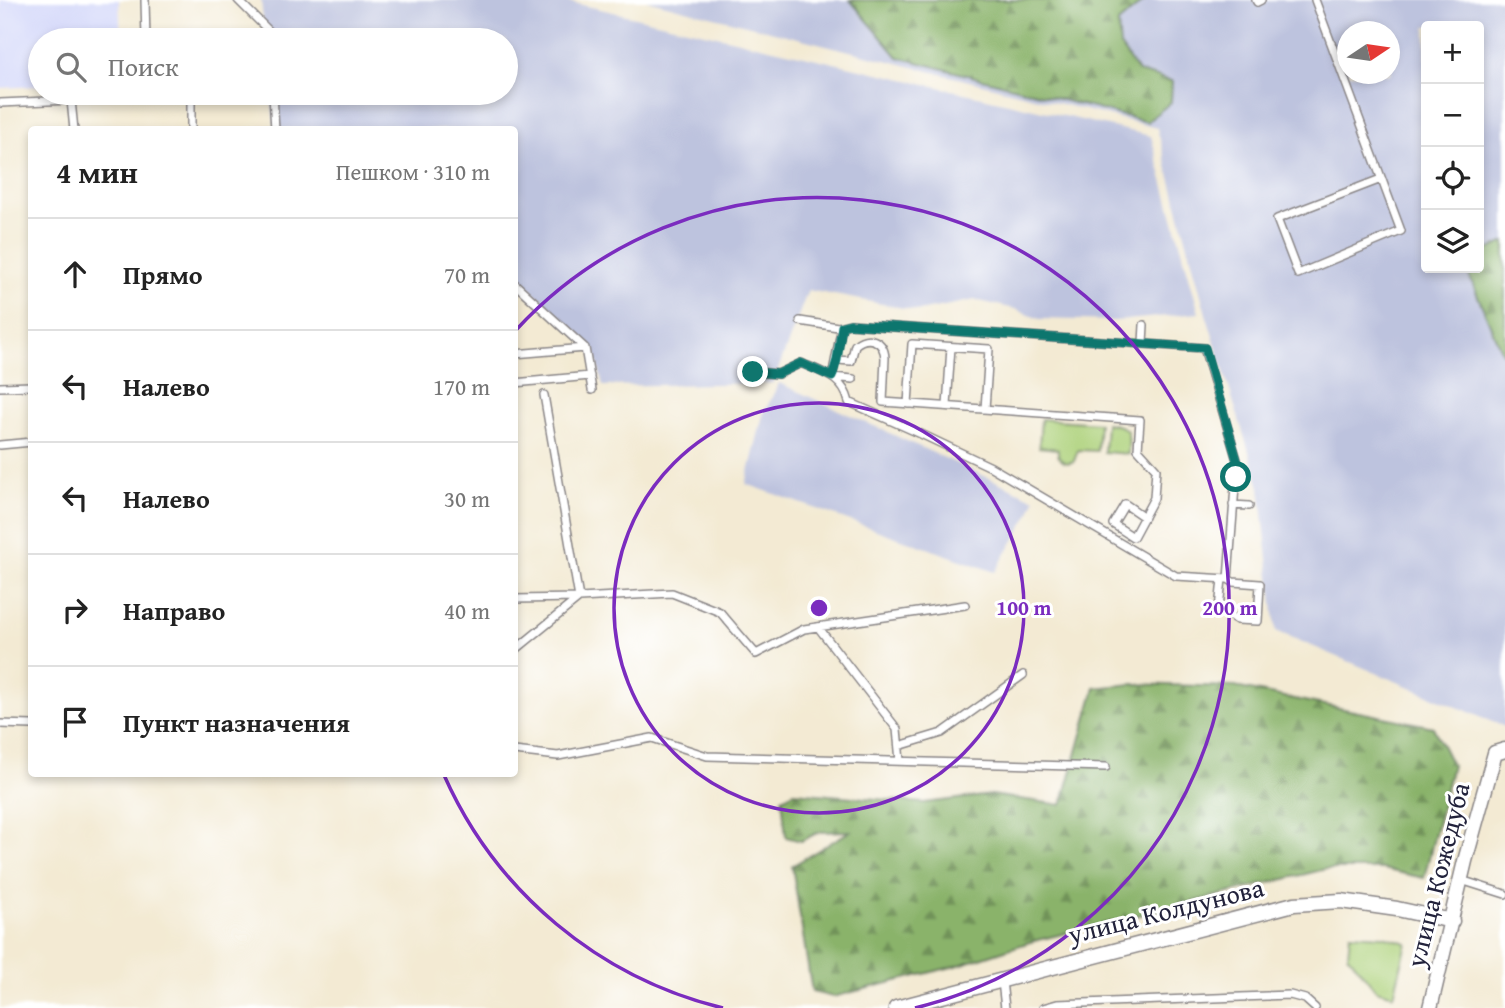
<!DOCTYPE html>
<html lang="ru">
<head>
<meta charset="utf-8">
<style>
  body { margin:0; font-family:"Gentium Book Plus",serif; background:#f6f6f6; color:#222 }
  .controls { position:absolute; right:21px; top:21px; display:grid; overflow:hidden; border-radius:7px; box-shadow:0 4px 10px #0003 }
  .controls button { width:63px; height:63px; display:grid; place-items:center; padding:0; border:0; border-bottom:2px solid #e0e0e0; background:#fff; color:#222; font:35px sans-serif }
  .compass { position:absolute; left:1337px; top:21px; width:63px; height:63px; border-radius:50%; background:#fff; box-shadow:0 4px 10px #0003; rotate:77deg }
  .stop { position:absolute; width:21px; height:21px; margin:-16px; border:5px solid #0f766e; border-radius:50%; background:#fff }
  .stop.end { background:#0f766e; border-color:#fff; box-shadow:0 2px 7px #0008 }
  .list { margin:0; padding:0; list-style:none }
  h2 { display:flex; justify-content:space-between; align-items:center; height:91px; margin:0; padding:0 28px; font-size:30px }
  h2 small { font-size:23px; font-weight:400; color:#767676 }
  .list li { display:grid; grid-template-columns:46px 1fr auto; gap:21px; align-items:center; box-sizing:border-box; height:112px; padding:0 28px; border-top:2px solid #e0e0e0 }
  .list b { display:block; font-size:26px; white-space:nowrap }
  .list em { font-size:23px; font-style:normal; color:#767676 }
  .icon { flex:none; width:38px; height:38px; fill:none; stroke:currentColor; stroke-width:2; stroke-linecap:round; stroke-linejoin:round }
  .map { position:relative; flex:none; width:1505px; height:1008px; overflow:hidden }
  .search { position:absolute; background:#fff; box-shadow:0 4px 10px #0003; left:28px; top:28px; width:490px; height:77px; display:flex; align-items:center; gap:18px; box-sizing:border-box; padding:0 24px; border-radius:38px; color:#767676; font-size:26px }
  .panel { position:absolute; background:#fff; box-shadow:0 4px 10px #0003; left:28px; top:126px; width:490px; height:651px; border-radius:7px }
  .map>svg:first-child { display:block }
  .built { fill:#d4d8f9 }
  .industrial { fill:#bdc3de; fill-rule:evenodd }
  .forest { fill:url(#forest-firs); stroke:#566a52; stroke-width:2 }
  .green { fill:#add17a; stroke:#687a5a; stroke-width:2 }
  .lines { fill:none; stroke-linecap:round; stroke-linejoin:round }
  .service-casing { stroke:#8a8687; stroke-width:10 }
  .minor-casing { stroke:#8a8687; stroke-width:17 }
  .service { stroke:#fff; stroke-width:7 }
  .minor { stroke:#fff; stroke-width:14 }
  .route { stroke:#0f766e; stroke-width:9 }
  .ring { fill:none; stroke:#7b2cbf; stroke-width:3.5 }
  .labels { text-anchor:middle; stroke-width:6; stroke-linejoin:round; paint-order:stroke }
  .street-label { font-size:26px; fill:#22223b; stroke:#fff }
  .centre { fill:#7b2cbf; stroke:#fff; stroke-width:3.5 }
  .ring-label { font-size:21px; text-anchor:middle; font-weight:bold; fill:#7b2cbf; stroke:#fff; stroke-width:6; stroke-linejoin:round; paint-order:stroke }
</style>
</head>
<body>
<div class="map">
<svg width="1505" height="1008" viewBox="0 0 1505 1008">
  <defs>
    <pattern id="forest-firs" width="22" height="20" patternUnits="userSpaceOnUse" patternTransform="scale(1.75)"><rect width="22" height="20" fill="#8ab36a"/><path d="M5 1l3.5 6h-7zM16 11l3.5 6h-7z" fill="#709158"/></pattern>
  </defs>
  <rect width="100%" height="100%" fill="#fff"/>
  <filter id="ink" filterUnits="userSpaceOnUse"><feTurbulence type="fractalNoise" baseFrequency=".0143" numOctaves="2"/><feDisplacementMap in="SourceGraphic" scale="14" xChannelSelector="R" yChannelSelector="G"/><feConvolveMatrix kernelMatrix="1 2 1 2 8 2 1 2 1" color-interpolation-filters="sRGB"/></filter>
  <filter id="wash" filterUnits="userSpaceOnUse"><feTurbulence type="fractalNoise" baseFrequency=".00686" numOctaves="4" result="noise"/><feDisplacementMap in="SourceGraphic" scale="28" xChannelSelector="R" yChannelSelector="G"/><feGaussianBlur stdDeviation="1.57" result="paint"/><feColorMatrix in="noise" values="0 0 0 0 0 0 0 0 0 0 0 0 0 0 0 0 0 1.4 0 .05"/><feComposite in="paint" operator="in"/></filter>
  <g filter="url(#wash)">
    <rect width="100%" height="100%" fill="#f3ead3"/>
    <path class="built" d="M0,0H119L121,40H40V86L0,88Z"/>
    <path class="industrial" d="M261,0H561L1151,136L1199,313L1115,321L1039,319L1015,309L975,300L919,311L808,290L773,383L603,386L594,349L515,275L514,130L275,129L271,93H506V40H265Z
      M646,0H1505V727L1276,631L1260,487L1206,314L1157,128ZM1426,26H1479V268H1426ZM1348,32H1390V74H1348Z
      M779,383L1035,499L1029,515L995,572L746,484L763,415Z"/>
    <path class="forest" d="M850,0H1145L1118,23L1120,46L1138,72L1172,81L1171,102L1147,122L898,57Z
      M1505,242V351L1502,353L1466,268H1479V254Z
      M1132,684L1235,687L1433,727L1452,765L1424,878L1382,869H1326L1030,942L956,966L833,997L812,992L792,866L850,831L819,832L801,841L786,837L782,798L794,792L924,803L991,795L1062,805L1095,688Z"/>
    <path class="green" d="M1041,419L1099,423L1097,451L1078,450L1074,461C1064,466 1057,459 1058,449L1039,447Z
      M1106,423C1131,426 1129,431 1128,454L1104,452Z
      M1350,934L1383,936L1407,943L1394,995L1376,990L1348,955Z"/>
  </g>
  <g filter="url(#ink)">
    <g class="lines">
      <g class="service-casing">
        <path id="service" d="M145,0L146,40
          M238,0L271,33V40
          M1256,0L1257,2L1261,0
          M1315,0L1401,231L1298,274L1277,219L1381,179
          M191,93V130
          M273,93L275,130
          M0,103L71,100L74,130
          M514,283L585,348L592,390
          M842,326L832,377L853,379
          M1143,343L1144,325
          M514,354L585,348
          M837,360L851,361L855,345C868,334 884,340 885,358L883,402L1140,420L1138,449L1156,469L1154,498L1133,537L1113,524L1125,504L1144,517
          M753,372L778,374L801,363C823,373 843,377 849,402L921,434L991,467L1176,576L1228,579L1237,460L1204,348L850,324L838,327L800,321
          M514,383L590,376
          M0,387L32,386
          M908,404L912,344L989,349L985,409
          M947,406L951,347
          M0,445L32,442
          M1233,505L1249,506
          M1222,579L1219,609L1237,620L1258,621L1260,584L1233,582L1228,579
          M514,599L579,598L544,395
          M818,627L897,729L900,761
          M514,651L579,598L672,593L720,612L756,654L804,629L965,605
          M0,724L32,725
          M899,746L942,733L1023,675
          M514,751L558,756L652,738L707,756L1106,767
          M1461,880L1505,894
          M1002,981L1005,1008
          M1043,1008L1057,1004L1290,995L1305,999L1315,1008"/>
      </g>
      <g class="minor-casing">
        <path id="minor" d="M896,1008L1294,904L1341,901L1397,909L1452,921
          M1430,1008L1465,861L1495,753L1505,750"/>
      </g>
      <use href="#service" class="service"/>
      <use href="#minor" class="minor"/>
    </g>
  </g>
  <g class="lines" filter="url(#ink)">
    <path class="route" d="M753,372L778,374L801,363L832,377L837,360L842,326L850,324L1205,348L1237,460L1236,477"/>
  </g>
  <g class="ring">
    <circle cx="819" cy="608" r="205"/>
    <path d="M723 1008A411 411 0 0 1 444 775M516 330A411 411 0 1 1 915 1008"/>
  </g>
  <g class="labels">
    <g class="street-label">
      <text transform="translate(1438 875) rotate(-76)" y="9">улица Кожедуба</text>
      <text transform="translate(1166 911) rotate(-14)" y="9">улица Колдунова</text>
    </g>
  </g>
  <circle cx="819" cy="608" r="10" class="centre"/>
  <g class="ring-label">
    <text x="1024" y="615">100 m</text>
    <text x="1230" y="615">200 m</text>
  </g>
</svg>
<div class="controls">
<button>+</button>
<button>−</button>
<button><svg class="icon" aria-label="locate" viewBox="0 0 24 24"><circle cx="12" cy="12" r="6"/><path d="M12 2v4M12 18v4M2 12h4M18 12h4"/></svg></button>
<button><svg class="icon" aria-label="layers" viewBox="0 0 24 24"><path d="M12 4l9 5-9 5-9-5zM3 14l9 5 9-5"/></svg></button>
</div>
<svg class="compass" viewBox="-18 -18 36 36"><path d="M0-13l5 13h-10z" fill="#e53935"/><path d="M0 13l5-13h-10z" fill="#767676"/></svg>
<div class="stop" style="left:1236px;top:477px"></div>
<div class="stop end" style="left:753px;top:372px"></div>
<div class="search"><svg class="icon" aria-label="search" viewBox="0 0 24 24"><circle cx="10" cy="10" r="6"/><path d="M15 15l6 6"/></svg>Поиск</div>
<section class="panel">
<h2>4 мин<small>Пешком · 310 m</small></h2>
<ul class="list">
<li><svg class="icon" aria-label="ahead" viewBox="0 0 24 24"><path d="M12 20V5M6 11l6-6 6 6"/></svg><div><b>Прямо</b></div><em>70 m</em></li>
<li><svg class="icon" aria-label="left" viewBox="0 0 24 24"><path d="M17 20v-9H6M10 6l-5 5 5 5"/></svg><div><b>Налево</b></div><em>170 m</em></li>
<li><svg class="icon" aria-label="left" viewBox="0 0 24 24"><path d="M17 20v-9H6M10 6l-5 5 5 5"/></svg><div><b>Налево</b></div><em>30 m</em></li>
<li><svg class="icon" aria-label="right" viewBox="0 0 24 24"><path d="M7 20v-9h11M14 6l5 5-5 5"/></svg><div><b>Направо</b></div><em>40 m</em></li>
<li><svg class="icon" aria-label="arrive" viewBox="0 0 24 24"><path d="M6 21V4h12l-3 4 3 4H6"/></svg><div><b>Пункт назначения</b></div></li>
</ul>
</section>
</div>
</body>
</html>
